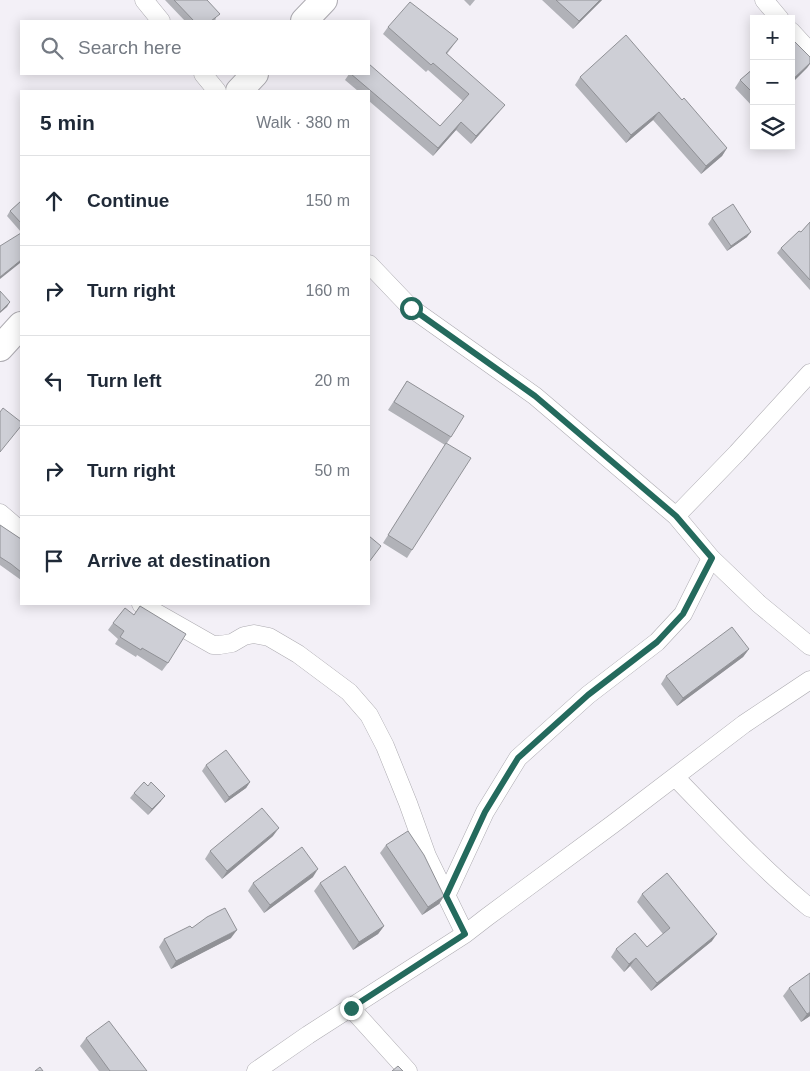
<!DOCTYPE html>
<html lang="en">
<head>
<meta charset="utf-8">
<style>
  body { margin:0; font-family:Helvetica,sans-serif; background:#f2f2f3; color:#1f2937 }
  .controls { position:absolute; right:15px; top:15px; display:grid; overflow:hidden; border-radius:0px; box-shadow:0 2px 12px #0003 }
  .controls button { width:45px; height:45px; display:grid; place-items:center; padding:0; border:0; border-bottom:1px solid #e0e1e3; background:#fff; color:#1f2937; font:25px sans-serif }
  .stop { position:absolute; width:15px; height:15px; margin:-11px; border:4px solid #246a5d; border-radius:50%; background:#fff }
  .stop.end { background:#246a5d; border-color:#fff; box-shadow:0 1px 5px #0008 }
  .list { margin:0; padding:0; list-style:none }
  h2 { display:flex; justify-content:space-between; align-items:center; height:65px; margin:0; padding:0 20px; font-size:21px }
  h2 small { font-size:16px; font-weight:400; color:#747a83 }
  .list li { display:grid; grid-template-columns:32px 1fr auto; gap:15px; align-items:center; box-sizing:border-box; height:90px; padding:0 20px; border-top:1px solid #e0e1e3 }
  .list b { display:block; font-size:19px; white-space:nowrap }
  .list em { font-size:16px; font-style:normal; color:#747a83 }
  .icon { flex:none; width:28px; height:28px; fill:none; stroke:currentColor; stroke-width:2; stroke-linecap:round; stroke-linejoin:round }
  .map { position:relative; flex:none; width:810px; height:1071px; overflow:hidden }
  .search { position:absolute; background:#fff; box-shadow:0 2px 12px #0003; left:20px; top:20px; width:350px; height:55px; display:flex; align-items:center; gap:12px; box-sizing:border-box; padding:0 18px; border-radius:0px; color:#747a83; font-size:19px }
  .panel { position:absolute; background:#fff; box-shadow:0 2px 12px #0003; left:20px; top:90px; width:350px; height:515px; border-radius:0px }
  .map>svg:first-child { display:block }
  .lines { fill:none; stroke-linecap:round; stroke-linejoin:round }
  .street-casing { stroke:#adabb1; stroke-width:19 }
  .secondary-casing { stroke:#adabb1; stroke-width:28 }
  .street { stroke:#fff; stroke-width:18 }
  .secondary { stroke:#fff; stroke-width:26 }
  .wall { fill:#b1b2b8 }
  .shaded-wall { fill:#909196 }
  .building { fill:#cecfd6; stroke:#909196 }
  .route { stroke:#246a5d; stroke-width:6 }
</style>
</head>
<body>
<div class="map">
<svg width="810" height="1071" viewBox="0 0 810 1071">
  <rect width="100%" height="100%" fill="#f3f0f7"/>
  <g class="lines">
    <g class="street-casing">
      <path id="street" d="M144,0L161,21
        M764,0L780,19
        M791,31L810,52
        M203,74L217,91
        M369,264L411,308L535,396L676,516L711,558L759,604L810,646
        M0,513L21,531
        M676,516L737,453L810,373
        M141,604L213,645H220L232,643L244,636L254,634L269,637L298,654L349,692L369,715L385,746L408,803L427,856L465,934
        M675,777C719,822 761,868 810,908
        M446,896L485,812L518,758L588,695L657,642L683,614L711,558
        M351,1008L408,1071
        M256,1071L308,1035L465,934L487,917L613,824L744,724L810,680"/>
    </g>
    <g class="secondary-casing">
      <path id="secondary" d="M304,21L324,0
        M239,91L255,74
        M0,348L21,325"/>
    </g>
    <use href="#street" class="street"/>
    <use href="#secondary" class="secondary"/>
  </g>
  <path class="wall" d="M165,0H207L216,19L214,21H185Z
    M464,0H475L470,6Z
    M542,0H602L573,29Z
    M388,27L458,39L447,54L499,112L471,144L456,130L433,156L369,101V91H358L345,80L349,74H369L440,126L463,101L428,70L426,72L383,34Z
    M754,68V108L735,88L740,80Z
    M580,77L682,100L727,148L722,156L701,174L653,120L626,143L575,85Z
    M21,201V232L7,216L10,211Z
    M712,218L747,237L727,251L708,224Z
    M810,222V290L777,253L781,248L801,232Z
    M407,381L451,437L447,443L412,550L407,558L383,543L445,445L388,410Z
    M0,525L21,539V580L0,565Z
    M140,606L168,663L162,671L137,655L136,657L115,644L118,639L108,630L113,623L134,615Z
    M749,649L743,657L677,706L661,684L666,676Z
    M206,765L250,782L246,788L225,803L202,771Z
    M134,793L161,801L148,815L130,798Z
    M273,836L222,879L205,859L210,851Z
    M386,845L444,896L439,904L422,915L380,853Z
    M313,877L264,913L248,891L253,883Z
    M320,883L384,926L378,934L353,950L314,891Z
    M642,894L712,941L651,991L630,966L624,972L611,957L616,949L647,947L663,934L637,902Z
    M192,928L231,938L171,969L159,947L164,939Z
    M789,988L810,1016L801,1022L783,996Z
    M86,1038L147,1071H99L80,1046Z"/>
  <path class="shaded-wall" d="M600,0H602L573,29L579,21Z
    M810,63V64L807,68L791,84V81Z
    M505,105L499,112L471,144L476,136Z
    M659,112L653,120L626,143L631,135Z
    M461,122L456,130L433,156L438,148Z
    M727,148L722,156L701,174L706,166Z
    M751,232L747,237L727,251L731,246Z
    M21,260L20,263L0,279V277Z
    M10,302L7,307L0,313V312Z
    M749,649L743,657L677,706L683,698Z
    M250,782L246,788L225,803L229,797Z
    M165,796L161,801L148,815L152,809Z
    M279,828L273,836L222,879L227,871Z
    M318,869L313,877L264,913L270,905Z
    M444,896L439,904L422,915L428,907Z
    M384,926L378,934L353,950L359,942Z
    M237,930L231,938L171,969L176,961Z
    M717,934L712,941L651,991L657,983Z
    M636,958L630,966L624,972L629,964Z
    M810,1012V1016L801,1022L807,1014Z"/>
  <path class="building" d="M174,0H207L220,14L211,21H194Z
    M556,0H600L579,21Z
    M410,2L458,39L446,53L505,105L476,136L461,122L438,148L351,74H369V64L440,126L469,94L433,63L431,65L388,27Z
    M626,35L682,100L684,98L727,148L706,166L659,112L631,135L580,77Z
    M791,38L810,57V63L791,81Z
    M754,68V94L740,80Z
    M21,201V223L10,211Z
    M733,204L751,232L731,246L712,218Z
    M810,222V280L781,248L799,231L801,232Z
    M21,233V260L0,277V246Z
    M0,291L10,302L0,312Z
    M407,381L464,416L451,437L394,402Z
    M3,408L21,422V426L0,452V412Z
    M446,443L471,458L412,550L388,535Z
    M0,525L21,539V572L11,564L0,557Z
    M369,536L381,546L369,562Z
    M140,606L186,634L168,663L142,648L141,650L120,637L124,631L113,623L125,608L134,615Z
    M732,627L749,649L683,698L666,676Z
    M226,750L250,782L229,797L206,765Z
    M144,782L148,786L151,782L165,796L152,809L134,793Z
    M262,808L279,828L227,871L210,851Z
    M408,831L424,855L444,896L428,907L386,845Z
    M302,847L318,869L270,905L253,883Z
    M345,866L384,926L359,942L320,883Z
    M667,873L717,934L657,983L636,958L629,964L616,949L635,933L647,947L670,928L642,894Z
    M225,908L237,930L176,961L164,939L190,926L192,928L207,917Z
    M810,973V1012L807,1014L789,988Z
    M109,1021L147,1071H110L86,1038Z
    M398,1066L403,1071H392Z
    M40,1067L43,1071H35Z"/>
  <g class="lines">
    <path class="route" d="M351,1008L465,934L446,896L485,812L518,758L588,695L657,642L683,614L712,558L676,516L535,396L411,308"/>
  </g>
</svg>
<div class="controls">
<button>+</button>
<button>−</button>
<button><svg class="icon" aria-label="layers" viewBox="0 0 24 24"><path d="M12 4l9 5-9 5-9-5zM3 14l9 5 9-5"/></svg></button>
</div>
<div class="stop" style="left:411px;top:308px"></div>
<div class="stop end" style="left:351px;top:1008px"></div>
<div class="search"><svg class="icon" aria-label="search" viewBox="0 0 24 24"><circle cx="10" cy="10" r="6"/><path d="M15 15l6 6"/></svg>Search here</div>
<section class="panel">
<h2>5 min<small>Walk · 380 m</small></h2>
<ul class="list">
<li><svg class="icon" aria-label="ahead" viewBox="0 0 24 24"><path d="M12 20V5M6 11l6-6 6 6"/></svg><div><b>Continue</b></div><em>150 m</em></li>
<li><svg class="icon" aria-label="right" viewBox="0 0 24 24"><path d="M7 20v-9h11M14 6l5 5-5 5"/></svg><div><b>Turn right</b></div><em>160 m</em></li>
<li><svg class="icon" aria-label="left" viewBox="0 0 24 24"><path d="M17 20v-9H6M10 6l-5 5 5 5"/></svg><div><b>Turn left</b></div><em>20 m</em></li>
<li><svg class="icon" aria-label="right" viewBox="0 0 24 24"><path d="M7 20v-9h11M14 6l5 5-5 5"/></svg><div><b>Turn right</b></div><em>50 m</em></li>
<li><svg class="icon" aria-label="arrive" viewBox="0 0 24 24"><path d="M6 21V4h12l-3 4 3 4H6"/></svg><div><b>Arrive at destination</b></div></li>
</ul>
</section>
</div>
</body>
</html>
